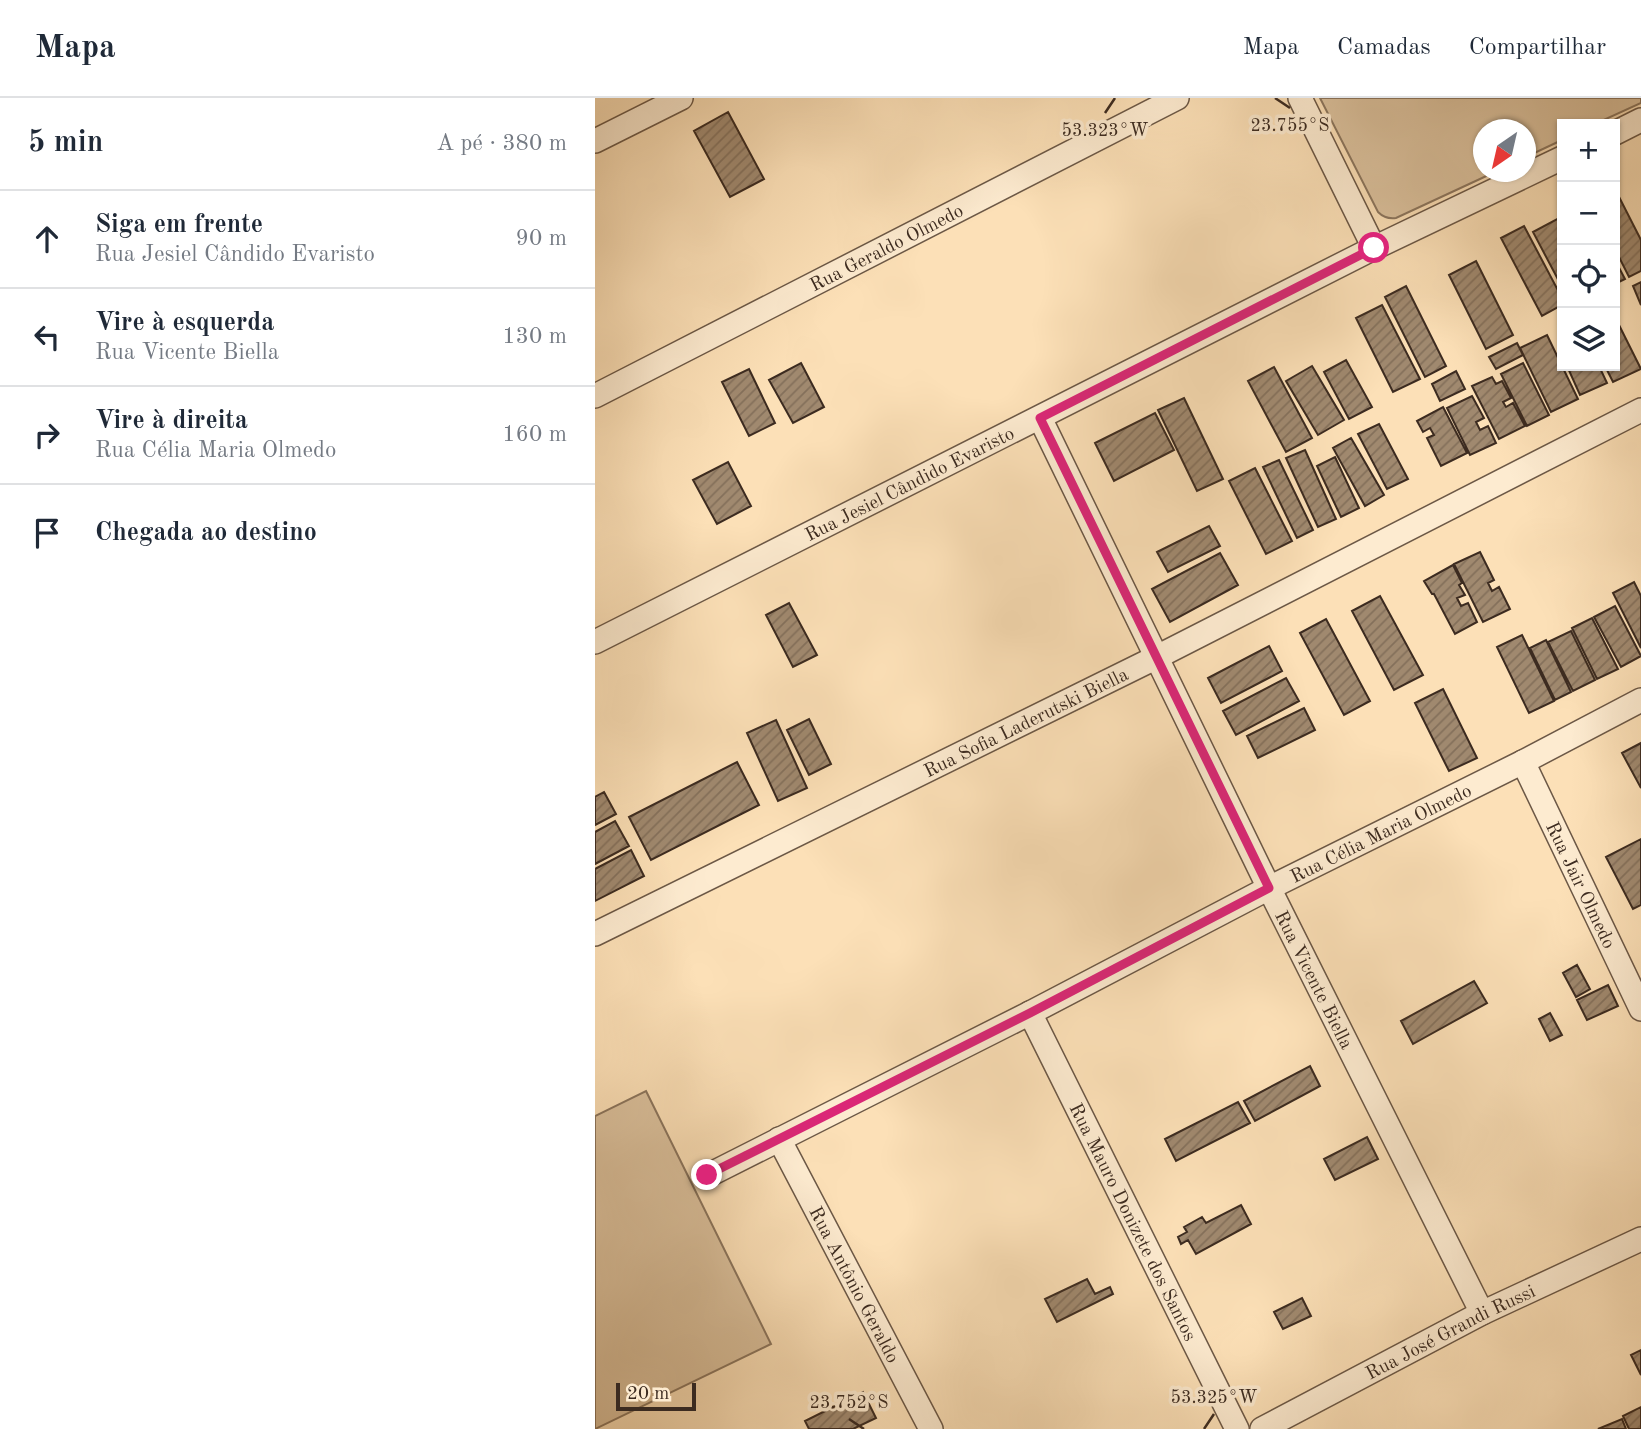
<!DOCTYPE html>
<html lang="pt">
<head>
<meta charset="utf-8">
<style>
  body { margin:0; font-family:"Old Standard TT",serif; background:#f6f6f7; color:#1f2937 }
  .controls { position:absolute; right:21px; top:21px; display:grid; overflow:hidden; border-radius:0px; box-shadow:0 2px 5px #0004 }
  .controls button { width:63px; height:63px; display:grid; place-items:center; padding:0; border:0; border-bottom:2px solid #e0e1e3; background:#fff; color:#1f2937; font:35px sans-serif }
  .compass { position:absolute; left:878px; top:21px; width:63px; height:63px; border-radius:50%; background:#fff; box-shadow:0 2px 5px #0004; rotate:214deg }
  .scale { position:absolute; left:21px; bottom:18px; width:80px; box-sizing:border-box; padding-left:7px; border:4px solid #3c2b20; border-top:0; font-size:19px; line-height:24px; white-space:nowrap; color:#3c2b20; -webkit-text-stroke:5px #fdebd0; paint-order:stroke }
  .stop { position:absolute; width:21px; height:21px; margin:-16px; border:5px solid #db2777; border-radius:50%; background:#fff }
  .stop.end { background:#db2777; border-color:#fff; box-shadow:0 2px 7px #0008 }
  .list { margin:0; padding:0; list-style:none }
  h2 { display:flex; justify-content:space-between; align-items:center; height:91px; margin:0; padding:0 28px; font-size:30px }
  h2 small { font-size:23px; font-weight:400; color:#747a83 }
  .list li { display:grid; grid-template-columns:46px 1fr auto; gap:21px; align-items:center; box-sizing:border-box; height:98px; padding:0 28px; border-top:2px solid #e0e1e3 }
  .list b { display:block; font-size:26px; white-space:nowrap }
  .list p { margin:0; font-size:23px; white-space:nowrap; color:#747a83 }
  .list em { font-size:23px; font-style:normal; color:#747a83 }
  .icon { flex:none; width:38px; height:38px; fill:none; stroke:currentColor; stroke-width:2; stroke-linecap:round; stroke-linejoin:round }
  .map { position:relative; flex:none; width:1046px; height:1331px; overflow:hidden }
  header { display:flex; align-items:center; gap:42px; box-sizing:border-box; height:98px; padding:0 35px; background:#fff; border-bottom:2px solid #e0e1e3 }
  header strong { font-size:33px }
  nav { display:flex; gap:38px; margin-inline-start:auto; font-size:24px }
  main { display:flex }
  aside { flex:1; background:#fff }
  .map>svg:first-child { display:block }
  .grass { fill:#dbc19d; stroke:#8c765e; stroke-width:2 }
  .building { fill:url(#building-hatch); stroke:#3c2b20; stroke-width:2 }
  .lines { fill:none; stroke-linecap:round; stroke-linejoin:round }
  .street-casing { stroke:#6c5846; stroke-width:26 }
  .street { stroke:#fdebd0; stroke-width:23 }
  .route { stroke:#db2777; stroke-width:9 }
  .ticks { fill:none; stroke:#3c2b20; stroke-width:2.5 }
  .labels { text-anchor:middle; stroke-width:7; stroke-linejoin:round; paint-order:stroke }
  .street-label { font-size:19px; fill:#3c2b20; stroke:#fdebd0 }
  .ticks-label { font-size:18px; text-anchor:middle; fill:#3c2b20; stroke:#fdebd0; stroke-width:7; stroke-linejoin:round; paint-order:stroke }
</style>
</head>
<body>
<header>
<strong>Mapa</strong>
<nav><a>Mapa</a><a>Camadas</a><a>Compartilhar</a></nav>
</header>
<main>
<aside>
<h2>5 min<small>A pé · 380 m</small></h2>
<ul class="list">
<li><svg class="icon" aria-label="ahead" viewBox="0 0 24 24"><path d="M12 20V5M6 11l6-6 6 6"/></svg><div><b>Siga em frente</b><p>Rua Jesiel Cândido Evaristo</p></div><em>90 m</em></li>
<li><svg class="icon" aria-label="left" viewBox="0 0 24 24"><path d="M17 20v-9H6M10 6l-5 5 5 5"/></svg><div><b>Vire à esquerda</b><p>Rua Vicente Biella</p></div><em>130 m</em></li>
<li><svg class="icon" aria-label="right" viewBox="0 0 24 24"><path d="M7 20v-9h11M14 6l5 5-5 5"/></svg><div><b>Vire à direita</b><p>Rua Célia Maria Olmedo</p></div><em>160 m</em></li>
<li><svg class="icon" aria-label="arrive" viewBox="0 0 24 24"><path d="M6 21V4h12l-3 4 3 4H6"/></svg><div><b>Chegada ao destino</b></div></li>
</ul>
</aside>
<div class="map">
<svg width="1046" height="1331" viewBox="0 0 1046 1331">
  <defs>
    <pattern id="building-hatch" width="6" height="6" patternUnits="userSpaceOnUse" patternTransform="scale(1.75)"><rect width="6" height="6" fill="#a0896f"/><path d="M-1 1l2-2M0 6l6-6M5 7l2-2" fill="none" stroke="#84705b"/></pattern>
  </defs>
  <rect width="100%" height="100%" fill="#fce0b7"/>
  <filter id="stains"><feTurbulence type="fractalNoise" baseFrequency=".00286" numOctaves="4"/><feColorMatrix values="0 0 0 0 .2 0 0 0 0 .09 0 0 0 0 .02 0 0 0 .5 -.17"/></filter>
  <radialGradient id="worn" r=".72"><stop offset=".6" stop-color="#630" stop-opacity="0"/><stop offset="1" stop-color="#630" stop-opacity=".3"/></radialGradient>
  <path class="grass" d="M725,0H1046V5L1000,26H967V42L931,59L930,32H888V74H900L801,120C794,121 788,119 783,114Z
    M51,993L176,1246L0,1331V1018Z"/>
  <path class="building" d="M133,14L169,81L135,99L99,33Z
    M1020,91L1046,142V173L1034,179L1020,151Z
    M964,120L967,126V189L938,134Z
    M929,128L967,200V207L947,218L906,140Z
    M1020,162L1030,181L1020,186Z
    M881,163L918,237L891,251L854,177Z
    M1046,184V207L1038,188Z
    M811,188L851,268L830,279L790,199Z
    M787,207L825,281L798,294L761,220Z
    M1020,219L1046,271L1018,284L1010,268H1020Z
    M952,237L983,301L956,314L925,250Z
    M922,245L928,257L901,271L894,259Z
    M751,262L777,309L754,321L729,274Z
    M206,265L229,309L198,325L174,282Z
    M928,265L954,317L932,328L906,276Z
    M717,268L749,322L723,337L691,283Z
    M972,268H1004L1012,285L985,297Z
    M679,269L717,340L691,354L653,283Z
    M154,271L180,325L154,338L127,284Z
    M861,273L870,291L845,303L837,286Z
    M897,279L901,286L907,283L916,300L908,304L911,309L918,305L930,328L904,341L877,288Z
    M877,298L889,320L881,324L885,332L893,328L901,345L875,357L852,310Z
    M589,300L628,381L602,393L563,312Z
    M848,309L872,355L846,368L832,340L839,337L835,330L828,334L822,323Z
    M560,315L579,352L519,383L500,345Z
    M784,326L813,381L792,391L763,336Z
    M756,340L789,397L770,408L738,350Z
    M710,352L741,421L723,429L691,360Z
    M740,359L764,410L746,419L722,368Z
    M684,362L718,432L702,440L668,369Z
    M133,364L156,408L122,426L98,382Z
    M660,370L697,443L671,456L634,383Z
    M614,428L625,448L573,474L562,454Z
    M885,454L899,482L893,485L897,493L904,489L915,511L888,524L859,466Z
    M625,455L643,487L575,524L557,491Z
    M858,467L867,485L864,487L870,497L862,500L866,508L873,505L882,524L860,536L839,496H837L829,483Z
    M1039,484L1046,498V550L1018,495Z
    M785,498L828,577L799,592L757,513Z
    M194,505L222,557L198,569L171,517Z
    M1020,508L1046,558L1026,569L999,519Z
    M997,520L1023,571L1002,581L977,530Z
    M731,521L775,603L749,617L705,535Z
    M976,533L1000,582L978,593L953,544Z
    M927,537L959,603L934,615L902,549Z
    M951,542L976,594L960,602L935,550Z
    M674,548L687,573L626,605L613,580Z
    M691,580L704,603L641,637L628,613Z
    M848,591L882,660L854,673L820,605Z
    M709,610L720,632L663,660L652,638Z
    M214,621L236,666L214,677L192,632Z
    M181,622L212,690L183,703L152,635Z
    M1046,645V690L1027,655Z
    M142,664L164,707L56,762L34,719Z
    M9,694L21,716L0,727V699Z
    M20,723L34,748L0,766V734Z
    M1046,741V807L1038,811L1011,759Z
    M36,752L49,778L0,803V771Z
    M982,867L995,891L981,899L968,875Z
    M879,883L892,905L818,946L806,923Z
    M1013,887L1023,908L992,922L982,902Z
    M955,915L967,937L955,943L944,921Z
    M715,968L725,988L660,1023L649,1003Z
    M643,1004L655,1025L581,1063L570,1041Z
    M772,1039L783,1061L740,1082L729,1061Z
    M646,1107L656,1126L601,1156L593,1142L586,1146L583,1139L592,1134L589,1129L607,1119L611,1125Z
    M492,1181L500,1196L515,1189L518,1196L462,1224L450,1201Z
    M707,1200L716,1218L688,1231L679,1214Z
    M1046,1252V1277L1036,1257Z
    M268,1294L281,1320L258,1331H214L210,1323Z
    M1046,1309V1331H1034L1028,1318Z
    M1027,1321L1031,1331H1003Z"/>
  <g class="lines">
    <g class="street-casing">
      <g id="street">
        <path d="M705,0L779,150"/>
        <path d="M1020,35L1046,22"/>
        <path d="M0,43L86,0"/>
        <path id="s1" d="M0,298L582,0"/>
        <path id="s2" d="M445,320L674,790L887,1215"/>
        <path id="s3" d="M0,544L779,150L967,60"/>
        <path id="s4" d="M928,664L1046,911"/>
        <path id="s5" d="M0,836L562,559L1046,312"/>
        <path id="s6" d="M435,915L642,1331"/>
        <path id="s7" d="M184,1041L336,1331"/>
        <path id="s8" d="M112,1078L435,915L674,790L928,664L1046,602"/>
        <path id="s9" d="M667,1331L887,1215L1046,1141"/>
      </g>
    </g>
    <use href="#street" class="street"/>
  </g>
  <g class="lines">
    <path class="route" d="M112,1077L435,915L674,790L445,320L779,150"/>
  </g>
  <path class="ticks" d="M680,0L695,10M510,15L520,0M254,1321L269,1331M609,1331L619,1316"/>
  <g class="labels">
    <g class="street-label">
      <text dy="7" stroke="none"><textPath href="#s1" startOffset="327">Rua Geraldo Olmedo</textPath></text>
      <text dy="7" stroke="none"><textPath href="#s3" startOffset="352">Rua Jesiel Cândido Evaristo</textPath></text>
      <text dy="7" stroke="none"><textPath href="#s5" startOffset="480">Rua Sofia Laderutski Biella</textPath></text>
      <text dy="7" stroke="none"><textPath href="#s8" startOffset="756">Rua Célia Maria Olmedo</textPath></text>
      <text dy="7" stroke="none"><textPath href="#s4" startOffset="136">Rua Jair Olmedo</textPath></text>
      <text dy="7" stroke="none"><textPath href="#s2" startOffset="625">Rua Vicente Biella</textPath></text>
      <text dy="7" stroke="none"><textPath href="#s6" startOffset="233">Rua Mauro Donizete dos Santos</textPath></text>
      <text dy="7" stroke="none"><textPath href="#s7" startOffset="164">Rua Antônio Geraldo</textPath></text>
      <text dy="7" stroke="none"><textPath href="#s9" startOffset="212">Rua José Grandi Russi</textPath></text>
    </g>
  </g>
  <g class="ticks-label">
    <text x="695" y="33">23.755°S</text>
    <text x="510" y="38">53.323°W</text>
    <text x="619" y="1305">53.325°W</text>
    <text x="254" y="1310">23.752°S</text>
  </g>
  <rect width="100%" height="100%" filter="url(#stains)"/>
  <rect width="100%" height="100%" fill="url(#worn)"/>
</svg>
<div class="controls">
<button>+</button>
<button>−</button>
<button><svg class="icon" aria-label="locate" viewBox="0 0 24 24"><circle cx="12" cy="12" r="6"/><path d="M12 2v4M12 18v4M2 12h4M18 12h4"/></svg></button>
<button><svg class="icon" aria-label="layers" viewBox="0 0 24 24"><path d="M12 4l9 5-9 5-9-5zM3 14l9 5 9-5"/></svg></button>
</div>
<svg class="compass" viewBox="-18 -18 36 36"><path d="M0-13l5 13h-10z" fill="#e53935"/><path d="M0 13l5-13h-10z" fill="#747a83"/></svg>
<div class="scale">20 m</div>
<div class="stop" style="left:779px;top:150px"></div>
<div class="stop end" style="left:112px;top:1077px"></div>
</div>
</main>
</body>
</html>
